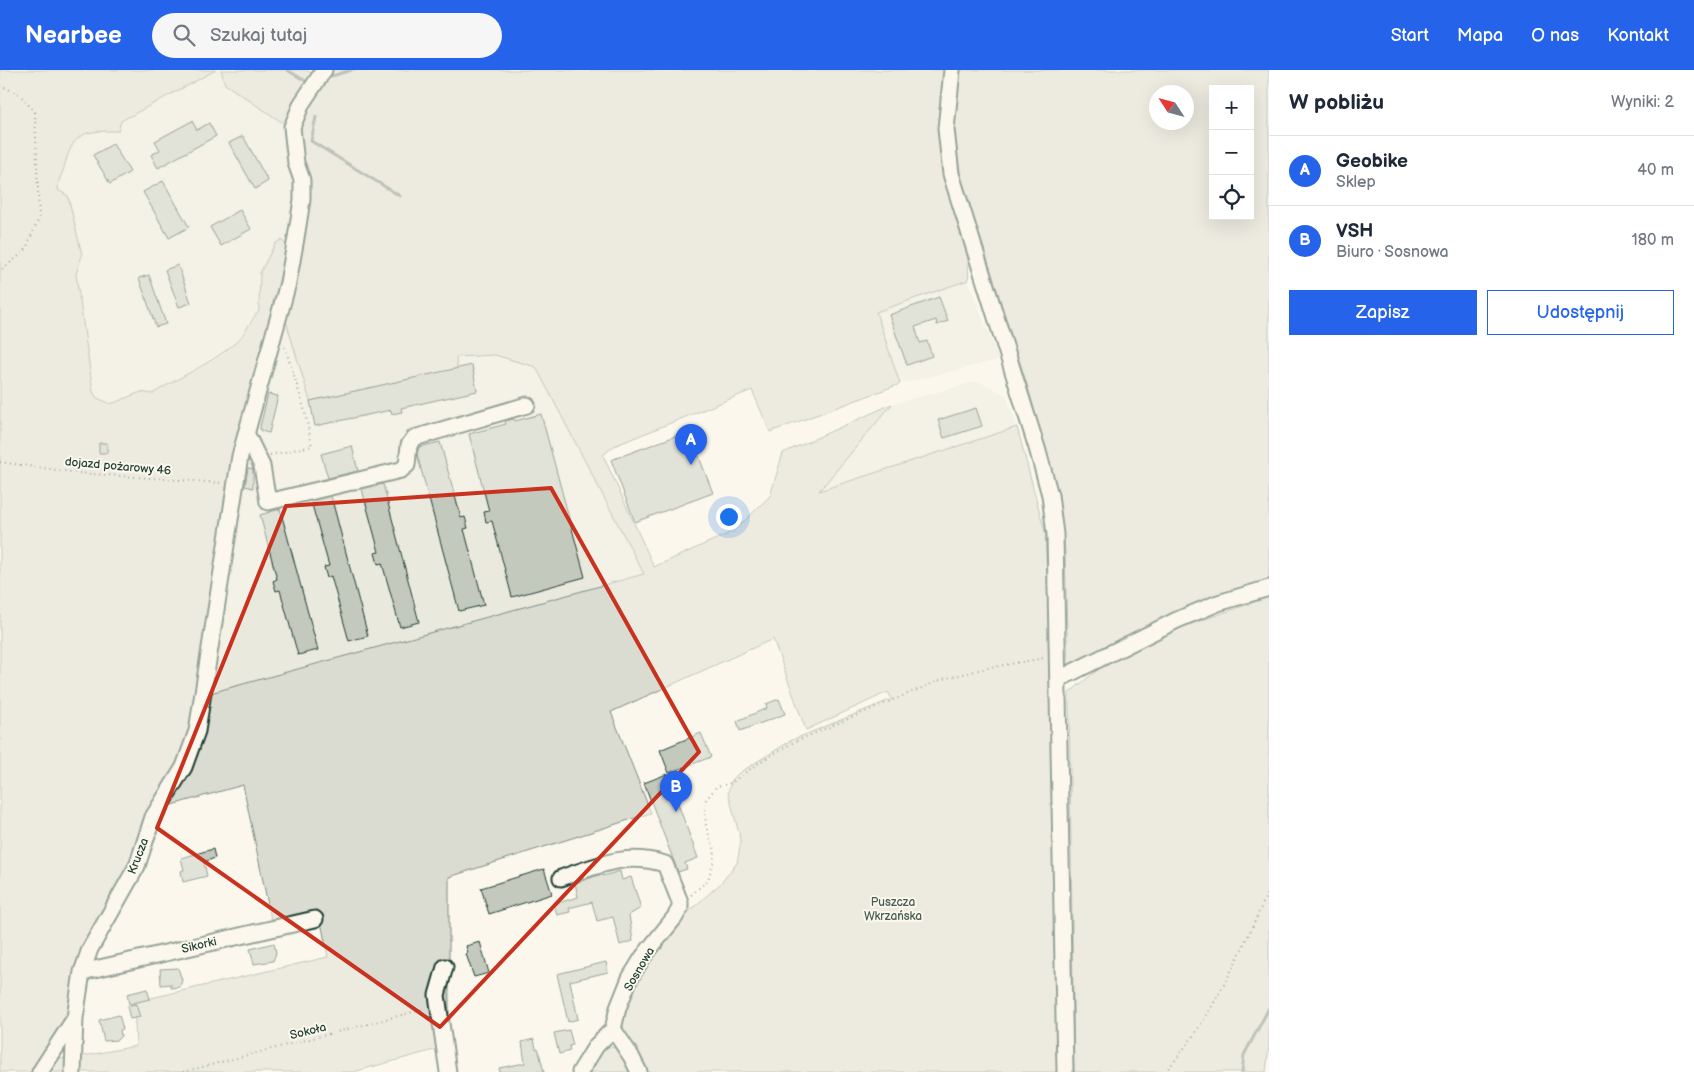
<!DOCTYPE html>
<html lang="pl">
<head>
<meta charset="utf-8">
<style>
  body { margin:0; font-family:"Balsamiq Sans",sans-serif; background:#f6f6f7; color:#1f2937 }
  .controls { position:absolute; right:15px; top:15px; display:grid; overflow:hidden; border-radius:0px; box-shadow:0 5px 20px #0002 }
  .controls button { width:45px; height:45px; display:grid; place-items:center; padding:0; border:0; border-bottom:1px solid #e0e1e3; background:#fff; color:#1f2937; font:25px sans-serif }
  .compass { position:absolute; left:1149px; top:15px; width:45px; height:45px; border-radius:50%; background:#fff; box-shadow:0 5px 20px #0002; rotate:306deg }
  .you { position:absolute; left:728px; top:446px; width:18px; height:18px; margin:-12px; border:4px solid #fff; border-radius:50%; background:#1a73e8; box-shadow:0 0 0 8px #1a73e833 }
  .badge { display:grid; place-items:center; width:32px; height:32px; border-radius:50%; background:#2563eb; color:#fff; font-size:16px; font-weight:700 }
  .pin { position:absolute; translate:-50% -41px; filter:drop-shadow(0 1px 2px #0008) }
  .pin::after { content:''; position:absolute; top:26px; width:18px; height:15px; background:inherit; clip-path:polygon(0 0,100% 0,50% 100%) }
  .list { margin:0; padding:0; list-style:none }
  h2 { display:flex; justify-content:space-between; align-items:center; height:65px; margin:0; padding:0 20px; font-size:21px }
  h2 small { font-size:16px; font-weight:400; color:#747a83 }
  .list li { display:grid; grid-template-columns:32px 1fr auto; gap:15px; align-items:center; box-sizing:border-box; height:70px; padding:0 20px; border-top:1px solid #e0e1e3 }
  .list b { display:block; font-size:19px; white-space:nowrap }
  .list p { margin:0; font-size:16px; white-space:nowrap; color:#747a83 }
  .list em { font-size:16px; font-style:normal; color:#747a83 }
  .actions { display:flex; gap:10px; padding:15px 20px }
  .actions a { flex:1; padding:11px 0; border:1px solid #2563eb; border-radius:0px; text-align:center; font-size:18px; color:#2563eb }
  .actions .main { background:#2563eb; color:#fff }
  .icon { flex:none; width:28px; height:28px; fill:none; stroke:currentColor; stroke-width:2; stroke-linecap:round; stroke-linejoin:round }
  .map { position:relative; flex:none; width:1269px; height:1002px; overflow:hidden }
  header { display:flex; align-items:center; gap:30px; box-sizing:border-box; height:70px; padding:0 25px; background:#2563eb; color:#fff }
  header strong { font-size:24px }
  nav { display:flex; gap:28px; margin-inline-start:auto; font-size:18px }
  .search { width:350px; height:45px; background:#f6f6f7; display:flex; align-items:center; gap:12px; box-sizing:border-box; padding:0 18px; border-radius:28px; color:#747a83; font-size:19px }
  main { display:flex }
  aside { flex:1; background:#fff }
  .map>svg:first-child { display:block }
  .built { fill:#eae9de }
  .green { fill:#dbdcd1; stroke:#7d8c82; fill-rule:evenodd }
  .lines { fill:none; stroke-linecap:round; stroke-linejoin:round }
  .stream { stroke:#74847b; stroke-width:3 }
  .building { fill:#c4c9be; stroke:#1f3d34 }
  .minor-casing { stroke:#1f3d34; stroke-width:19 }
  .path { stroke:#1f3d34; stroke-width:2; stroke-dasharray:1 4; stroke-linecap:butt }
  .minor { stroke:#fbf7ec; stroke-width:15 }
  .marked { fill:none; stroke:#c8321e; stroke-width:4; stroke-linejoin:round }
  .labels { text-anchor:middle; stroke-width:4; stroke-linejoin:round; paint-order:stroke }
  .street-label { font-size:12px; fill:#1f3d34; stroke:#fbf7ec }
  .park-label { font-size:12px; fill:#455d53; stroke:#fbf7ec }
</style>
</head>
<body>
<header>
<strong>Nearbee</strong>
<div class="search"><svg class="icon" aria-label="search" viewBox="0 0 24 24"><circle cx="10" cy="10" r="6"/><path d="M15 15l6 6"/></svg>Szukaj tutaj</div>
<nav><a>Start</a><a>Mapa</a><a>O nas</a><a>Kontakt</a></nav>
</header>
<main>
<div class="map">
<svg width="1269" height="1002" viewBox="0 0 1269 1002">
  <rect width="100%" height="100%" fill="#fbf7ec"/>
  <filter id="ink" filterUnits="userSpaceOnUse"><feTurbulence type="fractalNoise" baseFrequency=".02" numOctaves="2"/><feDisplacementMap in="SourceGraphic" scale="10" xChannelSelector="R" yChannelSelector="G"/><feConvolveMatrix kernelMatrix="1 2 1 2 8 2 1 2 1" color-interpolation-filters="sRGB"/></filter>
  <g filter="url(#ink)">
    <path class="built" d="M216,0H221L225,14L289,57L298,111L288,176L275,174L260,203L259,241L249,250L247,258L235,273L152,325L125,327L111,334L97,328L93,322L76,204L82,185L58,120V107L65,97L69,78L81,65L91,61H118L121,52Z
      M968,210L999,290L900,314L875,242Z
      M285,248L457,299L455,287L495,285L536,297L644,504L210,623L245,396Z
      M978,311L1006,325L1017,357L818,421L892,334Z"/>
    <path class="green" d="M0,0H216L121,51L118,61C87,61 74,60 65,94C63,104 58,107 58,120L68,126L82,185L76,204L93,322L97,328L111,334L141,322L152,324C178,308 211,293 234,274C246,265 249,251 259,241L260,203L275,174L281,170L288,176L235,382L204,567L203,625L644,504L536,297L495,285L456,287L457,299L310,331L285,248L300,86L298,58L305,40L328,0H945C939,43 942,84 950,127C956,154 972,182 968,210L876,242L900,314L770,362L752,320L614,376L603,385L654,497L734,461L770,426L783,383L892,334L819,421L1017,357L1045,462L1054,675L1059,1002H584L602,976L616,978L626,967L621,949L638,904L676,853L721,813L737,793L741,771L728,722L732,710L739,703L792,670L892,629L888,622L806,660L773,569L611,642L651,743L449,807V976L353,1002H0ZM243,715L271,849L319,842L328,887L134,932L136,976L68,989L48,987L75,948L99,860L153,747L168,736Z
      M221,0H306L315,5L289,57L225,14Z
      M961,0H1269V509L1186,537L1068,599L1065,480L1059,430L1030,324L961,107L953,58ZM1213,19H1250V146H1213ZM1156,22H1186V52H1156Z
      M1269,527V976L1266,1002H1074L1069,623L1100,598L1177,559Z"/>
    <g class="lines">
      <path class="stream" d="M287,0L309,13
        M326,8L351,0
        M316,47L311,71L400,126
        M1242,1002L1244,985L1269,938"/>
    </g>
    <path class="building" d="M192,51L197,60L209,53L216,66L158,98L151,85L160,80L155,71Z
      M243,66L268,111L255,119L229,73Z
      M113,74L130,102L110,114L93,85Z
      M163,111L189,157L169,168L143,122Z
      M240,140L251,159L221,176L210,157Z
      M178,195L191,233L179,237L165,200Z
      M149,205L166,254L156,257L139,208Z
      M939,227L948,251L937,255L936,250L915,257L920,273L927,271L932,286L907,295L889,245Z
      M472,295L477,321L401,338L402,342L392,344L391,340L315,356L310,331Z
      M268,324L278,326L269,363L261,361L260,357Z
      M976,338L982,356L944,368L938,350Z
      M541,344L585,507L512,527L492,451L486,452L484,442L489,441L469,364L506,354L505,351L514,349L515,351Z
      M689,361L713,423L635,452L611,390Z
      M440,372L461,448L465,447L468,458L464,459L484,535L459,541L417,384L419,377Z
      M99,373H107V383H99Z
      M352,376L358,401L328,408L321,384Z
      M248,398L253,399V418L245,416Z
      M383,414L419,552L400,557L382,493L378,494L375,483L379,482L362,419Z
      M331,426L368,566L349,571L331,506L327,508L324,497L329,496L311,431Z
      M280,439L318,580L298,585L280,520L276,521L273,511L277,509L260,445Z
      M779,629L785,644L740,661L737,651L767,638L766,634Z
      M701,663L711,687L669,703L660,680Z
      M667,704L698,788L685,793L687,799L678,802L644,713Z
      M213,779L215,788L204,792L207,806L183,812L181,801L184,800L181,788Z
      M544,799L552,824L489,844L481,818Z
      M620,801L622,810L631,807L641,838L629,845L633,871L620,875L613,847L597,851L592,832L569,838L570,842L557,845L554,834L578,827L575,813L602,804L603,806Z
      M480,872L489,903L474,907L466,884L468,883L466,876Z
      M274,873L276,883L273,891L254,894L250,879Z
      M606,892L608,902L570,911L578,949L568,952L557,904Z
      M178,898L182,910L180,917L171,918V914L161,915L160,899Z
      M147,919L150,929L129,934L127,924Z
      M136,934L140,947L130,949L127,936Z
      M119,945L123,959L120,960L121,966L117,970L104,971L99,950Z
      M569,960L573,975L569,976L570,981L559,984L554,963Z
      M534,969L536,979L538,978L544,1002H500L499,998L525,993L522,972Z"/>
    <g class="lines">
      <g class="minor-casing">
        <path id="minor" d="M952,0L946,59L951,104L1037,378L1050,425L1055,464L1065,1002
          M246,363L262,396L268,432L401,400L407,395L409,375L414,368L527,335
          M1059,609L1177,550L1218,533L1269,518
          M561,808C599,795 625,782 665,794L680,832V838L675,847L643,887L630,908L618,938L613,959L596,976L580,1002
          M445,897L437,925L448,1002
          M82,902L315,849
          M613,959L631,986L639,1002
          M40,1002L75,948L82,902L90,879L137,796L153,747L184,697L197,661L240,386L288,213L296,168L302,130V110L296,93L292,57L302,33L324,0
          M73,1002L75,948"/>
      </g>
      <path class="path" d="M0,15L20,25L35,42L39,148L25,181L0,201
        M270,385L312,376L304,338L285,277
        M0,392L78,403L222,413
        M691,825L708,810L713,793L715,781L706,757L705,744L706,730L716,717L731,713L760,692L796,671L943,609L987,598L1044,588
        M183,1002L425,939
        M1165,1002C1212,949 1240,884 1269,820"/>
      <use href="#minor" class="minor"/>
    </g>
  </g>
  <path d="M0 0H1269V1002H0ZM551,418L699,682L440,957L157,758L286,436Z" fill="#fbf7ec" fill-opacity=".55" fill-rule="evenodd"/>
  <path class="marked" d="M551,418L699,682L440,957L157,758L286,436Z"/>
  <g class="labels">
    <g class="street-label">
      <text transform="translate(118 396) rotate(5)" y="4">dojazd pożarowy 46</text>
      <text transform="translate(138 786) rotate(-69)" y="4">Krucza</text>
      <text transform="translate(199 875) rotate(-13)" y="4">Sikorki</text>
      <text transform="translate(639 899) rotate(-60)" y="4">Sosnowa</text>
      <text transform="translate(308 961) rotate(-14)" y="4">Sokoła</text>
    </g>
    <g class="park-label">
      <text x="893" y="836">Puszcza<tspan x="893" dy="14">Wkrzańska</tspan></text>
    </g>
  </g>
</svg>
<div class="controls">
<button>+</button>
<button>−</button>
<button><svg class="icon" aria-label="locate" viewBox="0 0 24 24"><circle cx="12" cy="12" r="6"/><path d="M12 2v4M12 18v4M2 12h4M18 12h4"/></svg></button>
</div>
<svg class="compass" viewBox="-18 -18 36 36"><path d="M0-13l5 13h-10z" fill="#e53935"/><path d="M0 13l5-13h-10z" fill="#747a83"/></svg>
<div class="you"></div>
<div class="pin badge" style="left:691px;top:395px">A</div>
<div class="pin badge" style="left:676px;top:742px">B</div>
</div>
<aside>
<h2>W pobliżu<small>Wyniki: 2</small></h2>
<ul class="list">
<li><span class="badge">A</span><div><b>Geobike</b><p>Sklep</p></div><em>40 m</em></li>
<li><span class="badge">B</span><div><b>VSH</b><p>Biuro · Sosnowa</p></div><em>180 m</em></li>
</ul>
<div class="actions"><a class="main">Zapisz</a><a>Udostępnij</a></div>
</aside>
</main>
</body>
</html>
